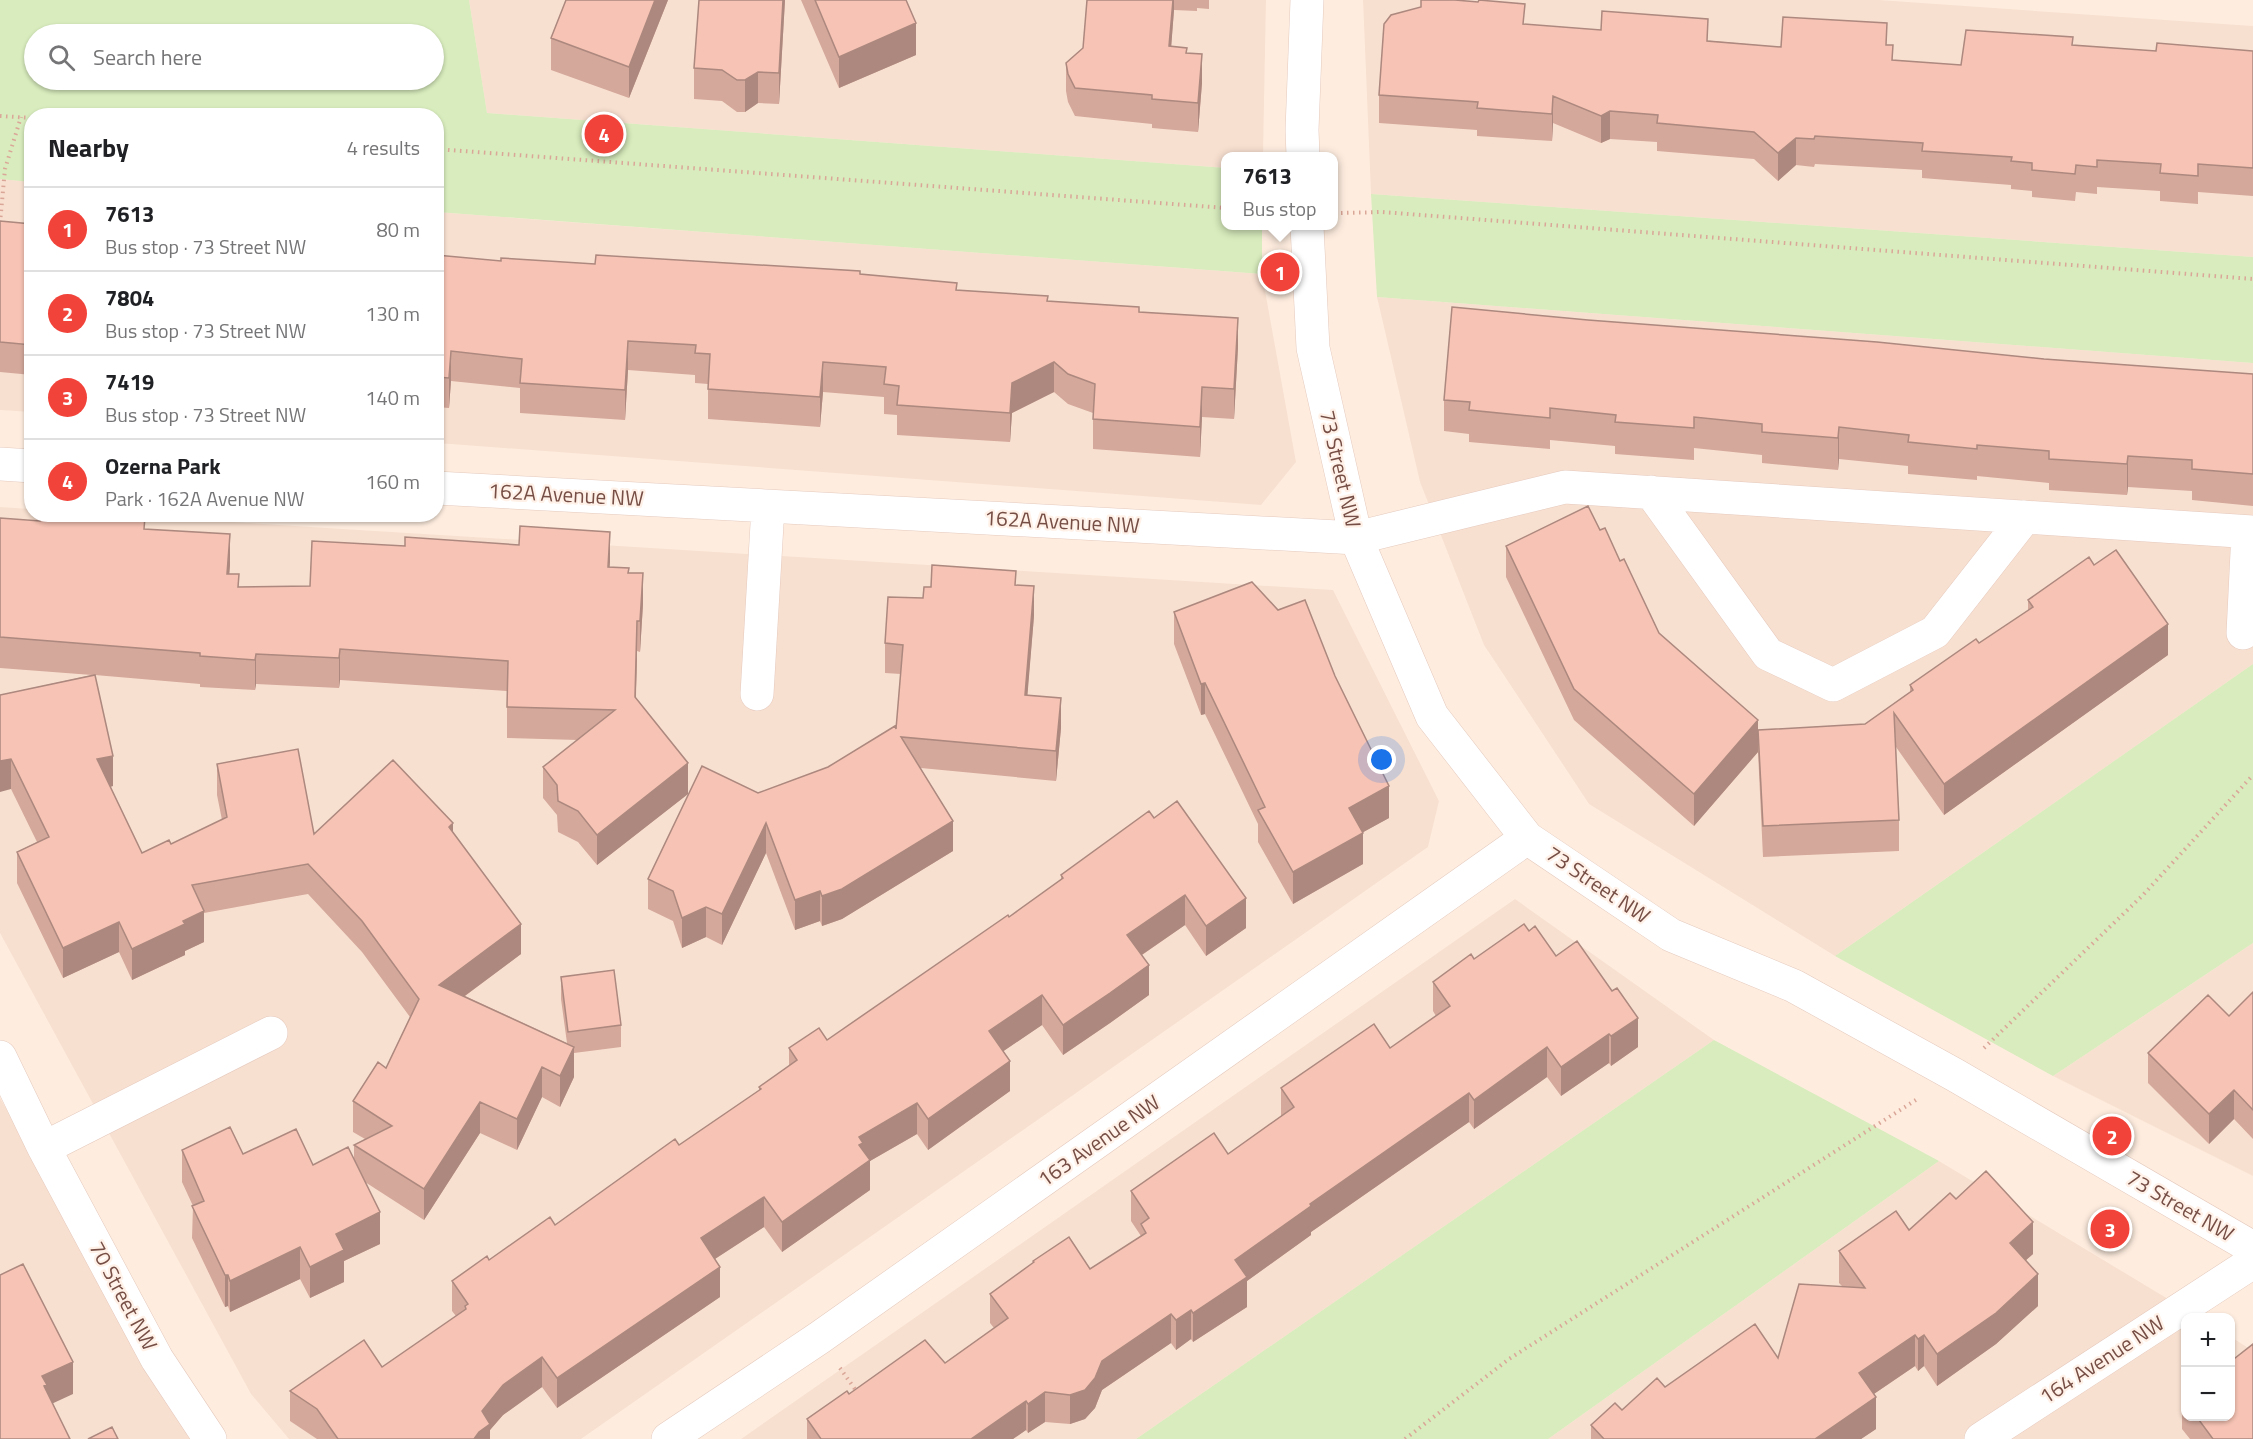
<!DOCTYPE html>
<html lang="en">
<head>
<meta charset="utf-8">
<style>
  body { margin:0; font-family:"Titillium Web",sans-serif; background:#f6f6f6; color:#202124 }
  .controls { position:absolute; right:18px; bottom:18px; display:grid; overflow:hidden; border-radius:12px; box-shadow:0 2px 4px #0004 }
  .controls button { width:54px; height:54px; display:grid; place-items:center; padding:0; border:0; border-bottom:2px solid #e0e0e0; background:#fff; color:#202124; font:30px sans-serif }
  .you { position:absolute; left:1382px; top:760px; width:21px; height:21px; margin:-15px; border:4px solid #fff; border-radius:50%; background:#1a73e8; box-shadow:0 0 0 9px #1a73e833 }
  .badge { display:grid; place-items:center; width:39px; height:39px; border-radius:50%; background:#f2433a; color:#fff; font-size:20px; font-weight:700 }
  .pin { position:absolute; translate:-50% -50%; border:3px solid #fff; box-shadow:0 2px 6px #0006 }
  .popup { position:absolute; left:1221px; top:152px; width:117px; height:78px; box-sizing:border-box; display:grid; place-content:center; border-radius:12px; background:#fff; filter:drop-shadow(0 2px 4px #0005); font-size:20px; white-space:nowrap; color:#757577 }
  .popup b { font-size:22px; color:#202124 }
  .popup::after { content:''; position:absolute; left:50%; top:100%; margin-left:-12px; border:12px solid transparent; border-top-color:#fff }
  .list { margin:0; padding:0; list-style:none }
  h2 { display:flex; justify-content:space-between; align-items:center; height:78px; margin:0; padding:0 24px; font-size:26px }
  h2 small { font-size:20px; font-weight:400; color:#757577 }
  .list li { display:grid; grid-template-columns:39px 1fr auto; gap:18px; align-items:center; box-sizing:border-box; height:84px; padding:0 24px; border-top:2px solid #e0e0e0 }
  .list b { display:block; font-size:22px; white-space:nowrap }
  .list p { margin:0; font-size:20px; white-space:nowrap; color:#757577 }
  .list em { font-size:20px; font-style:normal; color:#757577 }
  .icon { flex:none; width:33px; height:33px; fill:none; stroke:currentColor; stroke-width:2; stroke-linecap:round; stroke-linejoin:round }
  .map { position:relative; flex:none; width:2253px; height:1439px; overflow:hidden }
  .search { position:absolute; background:#fff; box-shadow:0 2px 4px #0004; left:24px; top:24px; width:420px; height:66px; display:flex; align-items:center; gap:15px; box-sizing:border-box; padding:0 21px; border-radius:33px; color:#757577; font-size:22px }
  .panel { position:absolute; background:#fff; box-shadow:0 2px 4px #0004; left:24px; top:108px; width:420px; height:414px; border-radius:24px }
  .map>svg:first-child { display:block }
  .residential { fill:#f8e0d0 }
  .park { fill:#d8ecbd; fill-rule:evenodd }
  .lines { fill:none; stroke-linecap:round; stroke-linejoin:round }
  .minor-casing { stroke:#e5c9bd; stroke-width:34 }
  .path { stroke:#daa698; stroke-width:4; stroke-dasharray:1.5 4.5; stroke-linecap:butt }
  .minor { stroke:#fff; stroke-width:33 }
  .wall { fill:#d4a89b }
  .shaded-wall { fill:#ac887e }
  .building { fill:#f6c3b4; stroke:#ac887e; stroke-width:1.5 }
  .labels { text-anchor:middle; stroke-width:4.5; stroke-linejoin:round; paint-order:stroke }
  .street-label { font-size:21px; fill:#764e45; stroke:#fff1e7 }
</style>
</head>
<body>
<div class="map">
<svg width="2253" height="1439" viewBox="0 0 2253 1439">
  <rect width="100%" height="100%" fill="#feeddf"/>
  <path class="residential" d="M469,0H1266L1263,156H1226V168L487,113Z
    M1363,0H1879L2253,26V257L1371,194Z
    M0,179L31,182V412L0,410Z
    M436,212L1262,274L1296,462L1261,505L437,443Z
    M1377,297L2253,363V664L1835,956L1589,804L1484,645L1420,482Z
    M0,507L31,509L32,514L117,515L1333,590L1439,801L1428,847L581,1439H289L251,1394L0,933Z
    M1515,899L1714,1040L1136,1439H741Z
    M2253,943V1176L2053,1076Z
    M0,1098L193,1439H0Z
    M1939,1161L2198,1317L2186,1318V1416H2230L2231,1337L2253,1351V1439H1548Z"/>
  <path class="park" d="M0,0H469L487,113L1226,168V226H1262V274L437,212L436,116H32L31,182L0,179ZM434,34V80H34V34Z
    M1371,194L2253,257V363L1377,297Z
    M2253,664V943L2053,1076L1835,956Z
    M1714,1040L1939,1161L1548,1439H1136Z"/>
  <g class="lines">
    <g class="minor-casing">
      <path id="minor" d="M1303,156L1302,130L1307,0
        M1307,226L1313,348L1356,538L1432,716L1527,838L1671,935L1794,986L1955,1075L2253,1248
        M0,464L32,466
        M436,488L1356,538L1565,487L2253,532
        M1651,492L1768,654L1833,685L1935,632L2025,517
        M2243,633L2248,532
        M757,694L768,507
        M0,1057L44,1148L157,1359L210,1439
        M44,1148L271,1033
        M668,1439L819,1338L1527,838
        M1981,1439L2253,1262"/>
    </g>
    <path class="path" d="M0,116L32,118
      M436,149L1226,208
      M1341,213L1382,212L2253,279
      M0,223L5,169L21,117
      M1984,1048L2143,895L2253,775
      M840,1368L857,1392
      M1405,1439L1509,1359L1919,1098"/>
    <use href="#minor" class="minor"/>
  </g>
  <path class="wall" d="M566,0H668L629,98L551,70V38Z
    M785,0L779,104L758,103L745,112H737L722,101L694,99V68Z
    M801,0H906L916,55L839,88Z
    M1087,0H1209V9L1197,8V11L1174,10L1171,47L1187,53L1202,83L1198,132L1152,128V124L1075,116L1068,102L1066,91V63L1083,48Z
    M1525,24L1781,47L1887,45L1893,60L1961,65L2073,45L2156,51H2253V196L2198,192V204L2160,201V191L2097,187V194L2076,192L2075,201L2032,197V191L2011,189V185L1922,178V170L1815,164L1814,167L1796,165L1778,181L1754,159L1657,151V142L1610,139L1601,143L1553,123L1552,141L1477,136V130L1379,123V95Z
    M0,221L32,224V375L0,372Z
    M436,255L501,261L595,264L860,274L957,290L1139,312L1238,347L1234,419L1202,417L1200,457L1093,449V413L1068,404L1054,392L1012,413L1010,442L897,435V415L884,414V397L823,392L820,427L708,419V384L695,383V375L628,370L625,420L520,413V388L451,381L449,408L436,407Z
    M1588,320L2044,359L2253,374V506L2192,500V491L2128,487L2127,495L2049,490V483L1977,476V480L1908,474V466L1839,459L1838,470L1762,463V455L1694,448V460L1615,454V446L1550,440V449L1469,442V434L1444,431V400Z
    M0,518L145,529L230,565L229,574L239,587L310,586L610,567L629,573L643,604L640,652L637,651L636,698L688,794L597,865L578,842L558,832L557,815L543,798V767L578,740L507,738V691L340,680L339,688L256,684L255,690L200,687V684L95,675L113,786L110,787L142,853L171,844L222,820L217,795V764L314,834L453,832L521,954L465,996L567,1043L561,999V977L621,1025V1047L574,1053V1077L560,1107L542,1097L517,1150L480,1133L424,1220L365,1182L380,1244L344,1261V1282L310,1298L300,1279L230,1312L228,1306L225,1307L192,1238L193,1206L182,1182V1150L243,1154L313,1165L354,1161V1145L365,1139L353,1132V1101L386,1068L410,1017L362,952L308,894L204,913V942L185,951V955L132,980L119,952L63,978L17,883V852L37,842L11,789L0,695L92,675L0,668Z
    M1600,530L1620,561L1659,633L1758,730L1865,724L1910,692V685L1979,643L2028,611V600L2094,565L2168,655L1944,815L1896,747L1899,820V851L1763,857L1758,752L1694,826L1574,720L1506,577V546Z
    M931,587L1034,616L1027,695L1061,728L1056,781L921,768L953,851L842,919L822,926L820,921L795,930L766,853L722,945L706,937L682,948L673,921L648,909V879L758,793L828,767L896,729L901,674L885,673V643Z
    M1174,612L1389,818L1363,832V864L1293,904L1258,842V824L1205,714L1201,715L1174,644Z
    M1154,818L1246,928L1206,956L1185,925L1142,955L1149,995L1110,1023L1063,1055L1042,1025L1003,1051L1010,1091L928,1150L917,1134L870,1161V1190L782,1252L764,1227L715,1259L720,1297L557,1408L542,1387L503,1415L490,1430V1439H317L290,1421V1391L382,1367L456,1316L452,1311V1281L555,1225L679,1145L759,1091V1087L789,1066V1048L827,1040L1009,917L1061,880V875Z
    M1529,931L1556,956L1638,1047L1611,1066L1609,1063L1561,1096L1547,1077L1474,1129L1469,1122L1311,1232V1235L1247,1281V1307L1193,1342L1191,1339L1176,1350L1171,1343L1102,1390L1095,1408L1085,1419L1070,1424L1045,1422L1028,1433L1026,1430L1013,1439H807V1419L849,1394L945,1363L994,1328L990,1323V1294L1033,1263V1261L1090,1269L1141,1236L1131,1221V1191L1228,1154L1281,1116V1088L1390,1048L1436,1016L1433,1011V982Z
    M2253,992V1139L2234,1119L2209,1144L2148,1083V1053L2229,1016Z
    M1956,1199L2033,1254L2026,1260L2038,1306L1996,1344L1937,1386L1924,1366L1918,1371L1915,1366L1874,1394L1876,1429L1861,1439H1591V1425L1665,1387L1778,1358L1842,1286L1839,1283V1251L1909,1230Z
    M2241,1354L2253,1439H2190L2182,1429V1397L2186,1395V1416H2230Z"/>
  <path class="shaded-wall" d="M655,0H668L629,98V67Z
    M783,0H785L779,104V73Z
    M1173,0H1174V10L1169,75V46Z
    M916,23V55L839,88V57Z
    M1202,54V83L1198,132V103Z
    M758,72V103L745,112V80Z
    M1553,96V123L1552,141V114Z
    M1610,111V139L1601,143V116Z
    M1796,138V165L1778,181V153Z
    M1238,318V347L1234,419V389Z
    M628,341V370L625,420V390Z
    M451,351V381L449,408V378Z
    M823,362V392L820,427V397Z
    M1054,362V392L1012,413L1010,442V413L1012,383Z
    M1202,387V417L1200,457V427Z
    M1839,427V459L1838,470V438Z
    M2128,456V487L2127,495V464Z
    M610,532V562L608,597V567Z
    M230,534V565L227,604V574Z
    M643,573V604L640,652V621Z
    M1034,586V616L1025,725V695Z
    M637,621V651L635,728V697Z
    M2168,624V655L1944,815V784Z
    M340,649V680L339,688V658Z
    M256,654V684L255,690V660Z
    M1205,683V714L1201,715V684Z
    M1061,698V728L1056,781V751Z
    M1758,720V752L1694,826V794Z
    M113,756V786L97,790V759Z
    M11,759V789L0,792V761Z
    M688,763V794L597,865V835Z
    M1389,786V818L1349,840V808Z
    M953,821V851L842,919L822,926V896Z
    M453,823V854L449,827Z
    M766,823V853L722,945V914Z
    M1363,833V864L1293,904V872Z
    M820,891V921L795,930V900Z
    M1185,895V925L1127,965V935Z
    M1246,898V928L1206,956V926Z
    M706,907V937L682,948V918Z
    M204,911V942L185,951V955L132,980V949L183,921Z
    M119,922V952L63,978V948Z
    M521,924V954L439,1015V985Z
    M1149,965V995L1110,1023L1063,1055V1025Z
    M1042,995V1025L989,1061V1031Z
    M1638,1018V1047L1611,1066V1036Z
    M1609,1034V1063L1561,1096V1067Z
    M574,1047V1077L560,1107V1076Z
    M1547,1047V1077L1474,1129V1100Z
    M1010,1061V1091L928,1150V1119Z
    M542,1067V1097L517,1150V1119Z
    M2234,1090V1119L2209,1144V1114Z
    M1469,1093V1122L1311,1232V1235L1247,1281V1307L1193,1342V1313L1235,1260L1310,1204Z
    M480,1102V1133L424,1220V1189Z
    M917,1103V1134L870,1161V1190L782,1252V1222L859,1137Z
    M764,1197V1227L701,1268V1238Z
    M380,1212V1244L344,1261V1282L310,1298V1267L336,1234Z
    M2033,1222V1254L2010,1274V1243Z
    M300,1247V1279L230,1312V1281Z
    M720,1267V1297L557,1408V1378Z
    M2038,1274V1306L1996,1344L1937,1386V1354Z
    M225,1275H228V1306L225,1307Z
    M1191,1310V1339L1176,1350V1320Z
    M1171,1314V1343L1102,1390L1095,1408L1085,1419L1070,1424V1395L1102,1361Z
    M1915,1335V1366L1859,1404V1373Z
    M1924,1335V1366L1918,1371V1339Z
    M542,1357V1387L503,1415L490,1430V1439H474L482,1411L503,1385Z
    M73,1362V1394L47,1406L42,1376Z
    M1045,1392V1422L1028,1433V1404Z
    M1876,1397V1429L1861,1439H1815Z
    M1026,1401V1430L1013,1439H971Z"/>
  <path class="building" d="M566,0H655L629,67L551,38Z
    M699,0H783L779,73L758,72L745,80H737L722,70L694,68Z
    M815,0H906L916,23L839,57Z
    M1087,0H1173L1169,46L1187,48L1186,53L1202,54L1198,103L1152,99V95L1075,88L1068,74L1066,63L1083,48Z
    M1421,0H1455L1478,2L1479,0L1525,4L1523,24L1601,30L1602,11L1708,19L1707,41L1781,47L1783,17L1887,23L1886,45H1893L1892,60L1961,65L1966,30L2073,37L2072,45L2156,51L2157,43L2253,51V168L2198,164V176L2160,173L2161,164L2097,160V167L2076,165L2075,174L2032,170V163L2011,161L2012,157L1922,151L1923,143L1815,136L1814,139L1796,138L1778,153L1754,132L1657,123L1658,115L1610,111L1601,116L1553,96L1552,114L1477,108L1478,102L1379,95L1384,24L1391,15L1421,7Z
    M0,221L32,224V345L0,342Z
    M436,255L501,261V258L595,264L596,255L860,271V274L957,283L956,290L1048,296L1047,301L1139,307V312L1238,318L1234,389L1202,387L1200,427L1093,419L1095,384L1068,374L1054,362L1012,383L1010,413L897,405L899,386L884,384L886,367L823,362L820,397L708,389L710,354L695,353L696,345L628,341L625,390L520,383L522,359L451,351L449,378L436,377Z
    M1452,307L1588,320L1877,342L2044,359L2253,374V474L2192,469V460L2128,456L2127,464L2049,459V451L1977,445V449L1908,442L1909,435L1839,427L1838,438L1762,432V424L1694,417V428L1615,422L1616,415L1550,408V418L1469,410L1470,402L1444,400Z
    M1588,506L1600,530L1605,528L1620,561L1624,559L1659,633L1758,720L1694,794L1574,689L1506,546Z
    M40,514L56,515V514H81L145,517L144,529L230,534L227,574H239L238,587L310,586L312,541L405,546V537L519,545L520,526L610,532L608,567L629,568L628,573H643L640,621H637L635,697L688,763L597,835L578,811L558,801L557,785L543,767L615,710L507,707L508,661L340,649L339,658L256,654L255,660L200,656V653L0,637V518L40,521Z
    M2116,550L2168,624L1944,784L1894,713L1899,820L1763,826L1758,730L1865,724L1913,690L1910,685L1976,639L1979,643L2033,607L2028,600L2089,557L2094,565Z
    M932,565L1016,571L1015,585L1034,586L1025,695L1061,698L1056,751L901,737L953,821L842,889L822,896L820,891L795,900L766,823L722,914L706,907L682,918L673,891L648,879L702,766L758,793L828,767L895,726L896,729L903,645L885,643L888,597L923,598L924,587H931Z
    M1252,582L1278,610L1305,600L1335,676L1389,786L1349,808L1363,833L1293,872L1258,810L1265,807L1205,683L1201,684L1174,612Z
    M95,675L113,756L97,759L142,853L169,840L171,844L227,817L217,764L298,749L314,834L393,760L453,823L449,827L521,924L439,985L574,1047L560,1076L542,1067L517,1119L480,1102L424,1189L354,1145L392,1126L353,1101L378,1062L386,1068L419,999L362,921L308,864L192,885L204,911L183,921L185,924L132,949L119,922L63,948L17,852L49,837L11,759L0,761V695Z
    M1177,801L1246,898L1206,926L1185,895L1127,935L1149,965L1110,993L1063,1025L1042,995L989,1031L1010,1061L928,1119L917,1103L859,1137L863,1143L859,1145L870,1160L782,1222L764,1197L701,1238L720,1267L557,1378L542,1357L503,1385L482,1411L490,1424L479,1432L474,1439H338L317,1409L290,1391L364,1340L382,1367L466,1309L465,1306L468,1304L452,1281L487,1256L489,1260L550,1217L555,1225L675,1139L679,1145L761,1089L759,1087L797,1060L789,1048L819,1028L827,1040L1008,915L1009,917L1063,878L1061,875L1149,811L1154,818Z
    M1524,924L1529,931L1535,926L1556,956L1577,941L1612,991L1617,988L1638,1018L1611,1036L1609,1034L1561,1067L1547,1047L1474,1100L1469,1093L1310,1204L1311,1206L1235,1260L1247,1277L1193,1313L1191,1310L1176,1320L1171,1314L1102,1361L1095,1378L1085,1390L1070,1395L1045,1392L1028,1404L1026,1401L971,1439H821L807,1419L847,1391L849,1394L925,1340L945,1363L1008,1318L990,1294L1034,1262L1033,1261L1069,1237L1090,1269L1146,1233L1141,1224L1149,1218L1131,1191L1214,1133L1228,1154L1294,1107L1281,1088L1374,1024L1390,1048L1450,1006L1433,982L1471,954L1474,959Z
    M614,970L621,1025L568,1032L561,977Z
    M2253,992V1110L2234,1090L2209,1114L2148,1053L2208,995L2229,1016Z
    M230,1127L243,1154L296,1129L313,1165L348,1147L380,1212L336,1234L344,1250L310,1267L300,1247L230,1281L228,1275H225L192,1206L204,1201L182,1150Z
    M1986,1171L2033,1222L2010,1243L2038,1274L1996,1313L1937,1354L1924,1335L1918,1339L1915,1335L1859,1373L1876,1397L1815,1439H1604L1591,1425L1615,1403L1622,1410L1657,1378L1665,1387L1755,1324L1778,1358L1799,1284L1865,1288L1839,1251L1896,1211L1909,1230L1950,1193L1956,1199Z
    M23,1264L73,1362L42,1376L47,1385L44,1386L70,1439H0V1275Z
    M2253,1344V1439H2213L2196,1416H2230V1362Z
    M112,1427L118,1439H88Z"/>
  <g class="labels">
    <g class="street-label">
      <text transform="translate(1340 469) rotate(77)" y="7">73 Street NW</text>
      <text transform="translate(566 495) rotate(3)" y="7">162A Avenue NW</text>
      <text transform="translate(1062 522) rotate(3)" y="7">162A Avenue NW</text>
      <text transform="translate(1598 885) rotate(34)" y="7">73 Street NW</text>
      <text transform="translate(1099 1141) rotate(-35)" y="7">163 Avenue NW</text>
      <text transform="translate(2180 1206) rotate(30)" y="7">73 Street NW</text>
      <text transform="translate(123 1296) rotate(62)" y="7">70 Street NW</text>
      <text transform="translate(2102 1360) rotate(-33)" y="7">164 Avenue NW</text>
    </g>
  </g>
</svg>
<div class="controls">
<button>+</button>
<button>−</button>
</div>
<div class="you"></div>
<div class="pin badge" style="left:1280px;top:272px">1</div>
<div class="popup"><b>7613</b>Bus stop</div>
<div class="pin badge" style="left:2112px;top:1136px">2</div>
<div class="pin badge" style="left:2110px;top:1229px">3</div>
<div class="pin badge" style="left:604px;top:134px">4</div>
<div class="search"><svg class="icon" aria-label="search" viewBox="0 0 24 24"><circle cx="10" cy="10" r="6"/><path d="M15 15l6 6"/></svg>Search here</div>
<section class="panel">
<h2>Nearby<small>4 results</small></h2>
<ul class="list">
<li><span class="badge">1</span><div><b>7613</b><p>Bus stop · 73 Street NW</p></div><em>80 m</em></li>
<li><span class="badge">2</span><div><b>7804</b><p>Bus stop · 73 Street NW</p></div><em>130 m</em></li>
<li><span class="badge">3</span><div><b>7419</b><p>Bus stop · 73 Street NW</p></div><em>140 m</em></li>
<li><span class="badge">4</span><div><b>Ozerna Park</b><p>Park · 162A Avenue NW</p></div><em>160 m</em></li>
</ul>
</section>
</div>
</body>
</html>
